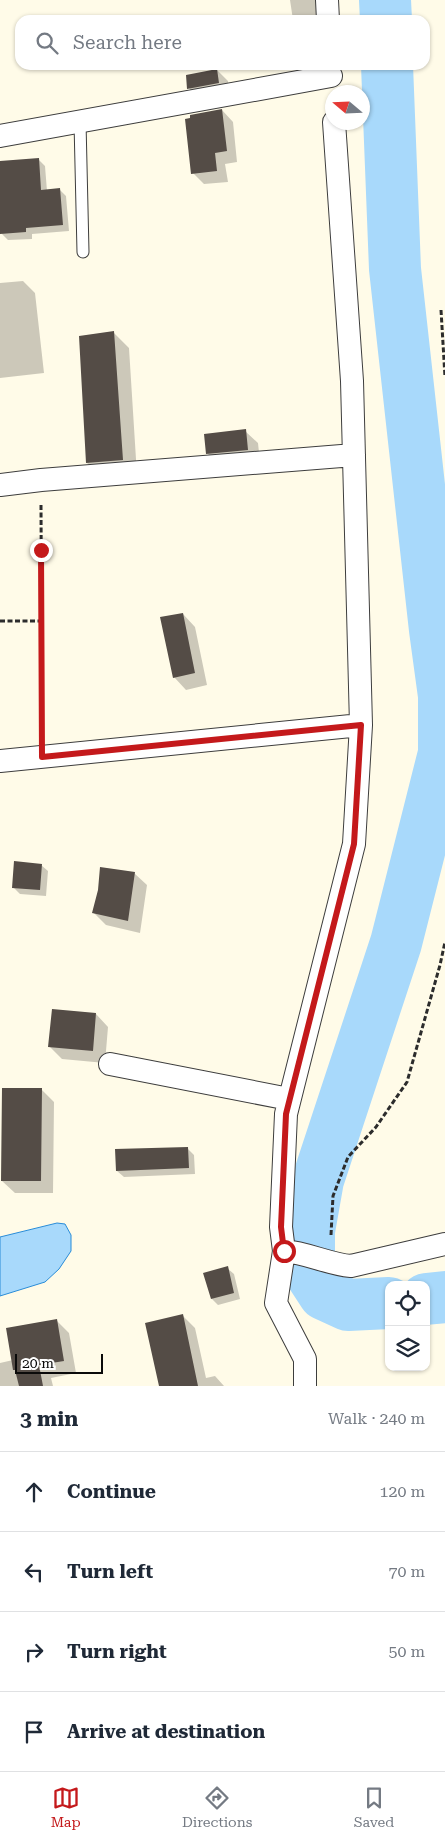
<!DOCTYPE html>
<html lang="en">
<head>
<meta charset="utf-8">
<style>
  body { margin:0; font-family:"Roboto Serif",serif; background:#f6f6f7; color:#1f2937 }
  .controls { position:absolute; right:15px; bottom:15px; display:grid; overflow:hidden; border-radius:10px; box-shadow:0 1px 4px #0004 }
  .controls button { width:45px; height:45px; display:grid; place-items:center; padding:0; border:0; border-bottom:1px solid #e0e1e3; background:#fff; color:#1f2937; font:25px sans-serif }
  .compass { position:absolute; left:325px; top:85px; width:45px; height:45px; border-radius:50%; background:#fff; box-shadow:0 1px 4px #0004; rotate:289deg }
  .scale { position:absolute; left:15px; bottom:12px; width:88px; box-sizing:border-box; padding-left:5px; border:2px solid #0a0a0a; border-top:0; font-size:14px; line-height:18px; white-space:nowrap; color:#0a0a0a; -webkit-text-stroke:4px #fff; paint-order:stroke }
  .stop { position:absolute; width:15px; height:15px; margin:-11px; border:4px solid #c4191b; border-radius:50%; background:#fff }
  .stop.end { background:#c4191b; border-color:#fff; box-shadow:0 1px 5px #0008 }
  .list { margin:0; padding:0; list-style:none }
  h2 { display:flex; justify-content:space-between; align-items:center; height:65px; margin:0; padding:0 20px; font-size:21px }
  h2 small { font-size:16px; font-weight:400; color:#747a83 }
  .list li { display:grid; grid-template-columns:32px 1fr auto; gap:15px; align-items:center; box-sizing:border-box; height:80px; padding:0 20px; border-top:1px solid #e0e1e3 }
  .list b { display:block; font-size:19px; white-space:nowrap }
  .list em { font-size:16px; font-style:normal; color:#747a83 }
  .icon { flex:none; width:28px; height:28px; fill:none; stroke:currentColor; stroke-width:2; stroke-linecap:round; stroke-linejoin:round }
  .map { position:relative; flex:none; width:445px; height:1386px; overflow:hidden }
  .search { position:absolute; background:#fff; box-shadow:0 1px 4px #0004; left:15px; right:15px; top:15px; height:55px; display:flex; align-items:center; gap:12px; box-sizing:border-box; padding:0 18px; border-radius:15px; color:#747a83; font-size:19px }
  .sheet { height:385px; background:#fff }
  nav { display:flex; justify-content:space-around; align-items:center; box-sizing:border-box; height:70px; border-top:1px solid #e0e1e3; background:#fff; font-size:14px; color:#747a83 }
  nav a { display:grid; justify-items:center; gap:2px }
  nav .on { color:#c4191b }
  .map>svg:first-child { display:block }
  .water { fill:#a8d9fb; stroke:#298cd8 }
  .shadow { fill:#0003 }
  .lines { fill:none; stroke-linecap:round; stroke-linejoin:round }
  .river { stroke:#a8d9fb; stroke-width:52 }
  .building { fill:#544c46 }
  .service-casing { stroke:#3d3d3d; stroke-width:13 }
  .minor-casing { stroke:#3d3d3d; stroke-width:24 }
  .path { stroke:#2c2c2c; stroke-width:3; stroke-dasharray:5 2.5; stroke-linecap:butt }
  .service { stroke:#fff; stroke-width:11 }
  .minor { stroke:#fff; stroke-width:22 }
  .route { stroke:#c4191b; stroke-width:6 }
</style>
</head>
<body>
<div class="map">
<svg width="445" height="1386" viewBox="0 0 445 1386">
  <rect width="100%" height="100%" fill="#fffbe8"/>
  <path class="water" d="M57,1223L65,1224L71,1235V1251L59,1269L45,1282L0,1296V1237Z"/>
  <path class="shadow" d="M290,0H328L325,20H293Z
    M312,65H327L314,67Z
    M217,70L228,81L229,94L199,99L189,88Z
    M222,110L233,122L237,162L225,164L228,182L204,184L193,173Z
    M39,160L45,166L47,191L60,190L66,196L69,231L32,234V239L8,240L2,234L0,214V162Z
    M23,281L35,293L44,373L0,378V283Z
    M114,333L129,348L137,475L102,478L87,463Z
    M245,431L258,443L260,462L220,466L207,453Z
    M183,614L195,627L207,685L186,690L174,677Z
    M41,865L48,871L46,896L20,894L13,887Z
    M134,873L147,885L140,933L106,925L93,912Z
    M96,1014L108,1027L105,1063L62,1059L50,1047Z
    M41,1089L54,1102L53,1193H15L2,1181Z
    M187,1148L194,1155L195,1174L124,1177L117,1171Z
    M227,1268L234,1274L240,1299L218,1305L212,1299Z
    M183,1316L195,1328L206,1378L215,1376L224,1386H160Z
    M56,1320L69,1333L76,1373L51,1378L53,1386H0V1363L13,1360Z"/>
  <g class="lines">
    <path class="river" d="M385,0L386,20
      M387,65L395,269L435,630L444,696V753L396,943L318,1180L309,1231V1271L324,1294L348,1305L389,1303
      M426,1299L445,1297"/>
  </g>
  <path class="building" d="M217,69L219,83L187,89L186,75Z
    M222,109L227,151L215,153L217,171L191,174L185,119L190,118V115Z
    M39,158L41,190L60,188L63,225L26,228V232L0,234V161Z
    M114,331L123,460L86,463L79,336Z
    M246,429L248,450L206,454L204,434Z
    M183,613L195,673L173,678L160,617Z
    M14,861L42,864L40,890L12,888Z
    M100,867L135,872L128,921L92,913L98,890Z
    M52,1009L96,1013L93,1051L48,1047Z
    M2,1088H42L41,1181H1Z
    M188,1147L189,1168L116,1171L115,1149Z
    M228,1266L234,1293L211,1299L203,1273Z
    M183,1314L198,1386H159L145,1323Z
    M57,1319L64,1361L39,1365L43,1386H19L15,1370H13L6,1328Z"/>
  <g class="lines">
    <g class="service-casing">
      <path id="service" d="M80,122L83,252"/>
    </g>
    <g class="minor-casing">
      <path id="minor" d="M327,0L328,20
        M0,136L331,76
        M0,485L41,480L354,455
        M0,761L361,725
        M110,1064L289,1099
        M284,1251C308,1253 328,1264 351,1266L445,1244
        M305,1386V1359L276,1303L284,1251L281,1227L286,1114L354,844L361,725L352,381L334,122"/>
    </g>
    <path class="path" d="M441,310L445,377
      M41,505L42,731
      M0,621H41
      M331,1235L333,1196L348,1157L376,1127L407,1082L440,965L445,942"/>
    <use href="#service" class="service"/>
    <use href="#minor" class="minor"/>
  </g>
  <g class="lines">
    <path class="route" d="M41,550L42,757L361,725L354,844L286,1114L281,1227L284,1251"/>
  </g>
</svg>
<div class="controls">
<button><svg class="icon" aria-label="locate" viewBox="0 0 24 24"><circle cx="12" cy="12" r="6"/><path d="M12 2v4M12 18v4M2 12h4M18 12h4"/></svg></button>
<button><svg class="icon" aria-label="layers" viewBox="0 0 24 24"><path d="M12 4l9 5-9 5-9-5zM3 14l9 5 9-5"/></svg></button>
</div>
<svg class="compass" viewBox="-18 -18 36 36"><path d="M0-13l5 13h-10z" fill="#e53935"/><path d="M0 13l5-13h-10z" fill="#747a83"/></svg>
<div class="scale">20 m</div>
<div class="stop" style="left:284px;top:1251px"></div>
<div class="stop end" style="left:41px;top:550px"></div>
<div class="search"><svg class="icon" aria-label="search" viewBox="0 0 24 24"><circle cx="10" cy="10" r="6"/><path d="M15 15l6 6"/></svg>Search here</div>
</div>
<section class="sheet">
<h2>3 min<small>Walk · 240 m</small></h2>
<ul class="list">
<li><svg class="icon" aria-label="ahead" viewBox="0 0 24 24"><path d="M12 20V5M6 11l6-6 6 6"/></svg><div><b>Continue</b></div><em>120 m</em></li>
<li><svg class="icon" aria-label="left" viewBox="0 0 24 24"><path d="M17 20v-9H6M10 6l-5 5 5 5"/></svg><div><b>Turn left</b></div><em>70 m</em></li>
<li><svg class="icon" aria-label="right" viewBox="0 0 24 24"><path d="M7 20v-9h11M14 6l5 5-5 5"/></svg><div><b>Turn right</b></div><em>50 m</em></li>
<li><svg class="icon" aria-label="arrive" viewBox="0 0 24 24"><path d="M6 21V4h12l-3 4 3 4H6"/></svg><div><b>Arrive at destination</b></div></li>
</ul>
</section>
<nav>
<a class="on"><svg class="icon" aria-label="map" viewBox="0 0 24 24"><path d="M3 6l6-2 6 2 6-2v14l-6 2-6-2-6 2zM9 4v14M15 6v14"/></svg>Map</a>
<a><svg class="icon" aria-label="directions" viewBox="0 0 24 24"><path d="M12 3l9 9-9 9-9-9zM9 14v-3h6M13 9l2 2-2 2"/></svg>Directions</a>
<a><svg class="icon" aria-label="saved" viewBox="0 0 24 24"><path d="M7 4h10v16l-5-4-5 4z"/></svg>Saved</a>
</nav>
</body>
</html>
